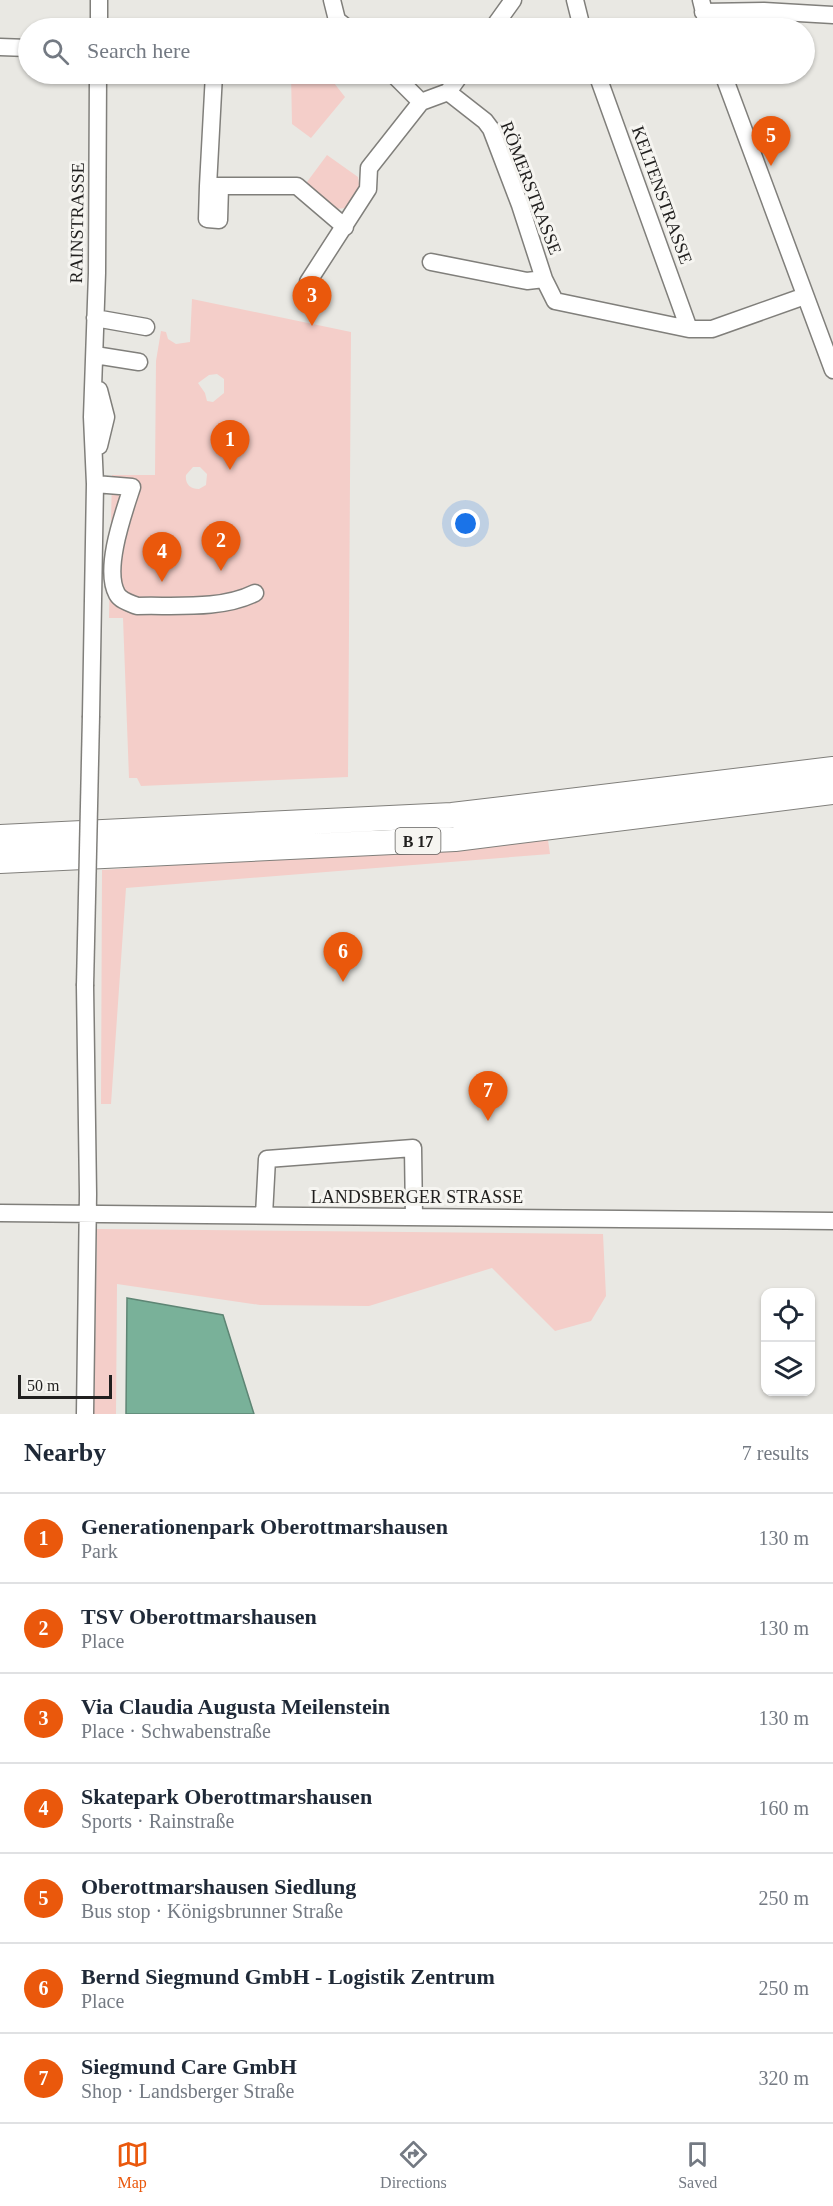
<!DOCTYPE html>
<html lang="en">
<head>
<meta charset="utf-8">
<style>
  body { margin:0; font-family:"Times New Roman",serif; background:#f6f6f7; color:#1f2937 }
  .controls { position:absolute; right:18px; bottom:18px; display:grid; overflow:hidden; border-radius:12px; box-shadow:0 2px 4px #0004 }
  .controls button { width:54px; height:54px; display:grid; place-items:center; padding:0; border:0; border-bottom:2px solid #e0e1e3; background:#fff; color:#1f2937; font:30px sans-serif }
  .scale { position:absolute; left:18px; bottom:15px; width:94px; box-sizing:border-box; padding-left:6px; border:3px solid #201f1e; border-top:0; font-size:16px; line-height:21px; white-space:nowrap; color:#201f1e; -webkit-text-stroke:4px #f6f5f1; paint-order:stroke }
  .you { position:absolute; left:466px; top:524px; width:21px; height:21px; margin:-15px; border:4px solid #fff; border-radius:50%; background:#1a73e8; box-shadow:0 0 0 9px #1a73e833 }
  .badge { display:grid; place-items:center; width:39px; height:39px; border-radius:50%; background:#ea580c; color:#fff; font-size:20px; font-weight:700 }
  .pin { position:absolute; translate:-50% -50px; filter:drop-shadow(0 2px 3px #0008) }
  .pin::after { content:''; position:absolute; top:32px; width:21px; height:18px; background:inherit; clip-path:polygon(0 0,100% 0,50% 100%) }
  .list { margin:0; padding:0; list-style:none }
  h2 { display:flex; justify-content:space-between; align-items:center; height:78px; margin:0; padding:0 24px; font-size:26px }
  h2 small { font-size:20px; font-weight:400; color:#747a83 }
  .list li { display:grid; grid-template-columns:39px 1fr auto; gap:18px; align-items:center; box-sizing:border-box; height:90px; padding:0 24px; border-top:2px solid #e0e1e3 }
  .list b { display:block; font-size:22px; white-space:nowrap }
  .list p { margin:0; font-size:20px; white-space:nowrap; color:#747a83 }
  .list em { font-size:20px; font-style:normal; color:#747a83 }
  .icon { flex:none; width:33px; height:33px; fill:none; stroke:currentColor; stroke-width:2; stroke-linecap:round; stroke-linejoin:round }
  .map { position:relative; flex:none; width:833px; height:1414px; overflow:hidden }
  .search { position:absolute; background:#fff; box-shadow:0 2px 4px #0004; left:18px; right:18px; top:18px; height:66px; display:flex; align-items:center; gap:15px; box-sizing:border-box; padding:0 21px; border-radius:33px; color:#747a83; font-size:22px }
  .sheet { height:708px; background:#fff }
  nav { display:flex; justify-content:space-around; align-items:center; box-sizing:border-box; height:84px; border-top:2px solid #e0e1e3; background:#fff; font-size:16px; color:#747a83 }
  nav a { display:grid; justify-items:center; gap:3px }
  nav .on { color:#ea580c }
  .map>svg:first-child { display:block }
  .green { fill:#f4cec9; fill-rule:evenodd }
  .water { fill:#79b199; stroke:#5e8574; stroke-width:1.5 }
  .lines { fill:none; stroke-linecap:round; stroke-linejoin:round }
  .minor-casing { stroke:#807f7b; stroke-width:19 }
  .highway-casing { stroke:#807f7b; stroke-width:26 }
  .minor { stroke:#fff; stroke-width:16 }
  .highway { stroke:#fff; stroke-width:24 }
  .minor-bridge-casing { stroke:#807f7b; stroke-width:19; stroke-linecap:butt }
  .minor-bridge { stroke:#fff; stroke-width:16 }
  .labels { text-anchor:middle; stroke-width:6; stroke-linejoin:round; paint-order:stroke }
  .shield { fill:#f6f5f1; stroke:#605f5d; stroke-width:1.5 }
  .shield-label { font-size:16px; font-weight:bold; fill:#201f1e }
  .street-label { font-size:18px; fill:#201f1e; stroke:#f6f5f1 }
</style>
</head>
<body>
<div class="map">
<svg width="833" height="1414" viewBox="0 0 833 1414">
  <rect width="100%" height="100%" fill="#e9e8e3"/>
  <path class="green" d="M291,74H327L345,97L311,138L292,124Z
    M327,155L358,177L360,190L347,208L334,209L304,186Z
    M192,299L351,332L348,777L141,786L137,778H129L123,618H109L112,475H155L156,361L161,331L166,332L168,339L176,344L190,342ZM217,374L224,379V393L213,402L207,401L205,393L198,383L209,375ZM193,467H200L207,474L206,485L199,489C190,489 185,484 186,475Z
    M548,840L550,854L126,888L111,1104H101L102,870Z
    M97,1229L603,1234L606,1296L591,1321L555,1331L492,1268L369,1306L260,1305L117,1284L116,1414H94Z"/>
  <path class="water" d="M127,1298L223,1315L254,1414H126Z"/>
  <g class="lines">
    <g class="minor-casing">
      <path id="minor" d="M332,0L337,20L347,28
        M575,0L582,28
        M701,0L708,28
        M703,12L764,11L833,15
        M99,28V0
        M493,28L513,0
        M0,47L28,48
        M214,74L208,186H297L345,227
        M393,74L421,102
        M597,74L689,329
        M723,74L833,370
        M448,92L485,121L491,129L520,205L544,279L555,301L689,329H712L805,296
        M208,186L207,219L219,220L220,187
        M431,262L527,281L544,279
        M308,282L368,189L369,168L421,102L448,92L461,74
        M95,318L146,327
        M95,355L139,362
        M99,390L106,417L99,446
        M95,484L132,487C124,512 103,569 117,594C121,601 130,603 137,606C175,605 221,610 255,593
        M91,716L95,484L92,417L97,273L98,74
        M85,986L88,1194L85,1414
        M0,1213L833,1221
        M264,1215L267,1159L413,1148L414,1217"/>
    </g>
    <g class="highway-casing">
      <path id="highway" d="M0,837L452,815L833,769
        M0,861L455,839L833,792"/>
    </g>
    <use href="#minor" class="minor"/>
    <use href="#highway" class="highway"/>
    <g class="minor-bridge-casing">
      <path id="minor-bridge" d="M85,986L91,716"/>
    </g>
    <use href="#minor-bridge" class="minor-bridge"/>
  </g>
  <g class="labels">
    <rect class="shield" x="395.5" y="828" width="45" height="26" rx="4.5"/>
    <g class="shield-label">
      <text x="418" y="847">B 17</text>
    </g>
    <g class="street-label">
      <text transform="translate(531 188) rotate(69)" y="6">RÖMERSTRASSE</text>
      <text transform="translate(662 195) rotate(70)" y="6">KELTENSTRASSE</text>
      <text transform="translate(77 223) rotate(-89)" y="6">RAINSTRASSE</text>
      <text x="417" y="1203">LANDSBERGER STRASSE</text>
    </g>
  </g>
</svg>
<div class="controls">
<button><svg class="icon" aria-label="locate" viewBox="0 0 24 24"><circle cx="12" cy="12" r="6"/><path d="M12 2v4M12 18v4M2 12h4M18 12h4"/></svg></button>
<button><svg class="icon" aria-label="layers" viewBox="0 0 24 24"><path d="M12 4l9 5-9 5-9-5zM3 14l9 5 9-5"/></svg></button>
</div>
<div class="scale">50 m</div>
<div class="you"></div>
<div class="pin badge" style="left:230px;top:470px">1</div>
<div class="pin badge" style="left:221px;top:571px">2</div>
<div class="pin badge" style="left:312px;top:326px">3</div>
<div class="pin badge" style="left:162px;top:582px">4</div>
<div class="pin badge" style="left:771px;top:166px">5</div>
<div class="pin badge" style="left:343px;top:982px">6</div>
<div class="pin badge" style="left:488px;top:1121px">7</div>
<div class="search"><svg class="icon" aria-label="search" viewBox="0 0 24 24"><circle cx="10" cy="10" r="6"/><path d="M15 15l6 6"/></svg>Search here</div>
</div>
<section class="sheet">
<h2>Nearby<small>7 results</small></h2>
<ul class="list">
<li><span class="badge">1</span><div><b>Generationenpark Oberottmarshausen</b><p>Park</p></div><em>130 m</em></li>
<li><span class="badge">2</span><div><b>TSV Oberottmarshausen</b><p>Place</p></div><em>130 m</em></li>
<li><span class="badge">3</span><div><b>Via Claudia Augusta Meilenstein</b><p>Place · Schwabenstraße</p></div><em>130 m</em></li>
<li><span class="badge">4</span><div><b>Skatepark Oberottmarshausen</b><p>Sports · Rainstraße</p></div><em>160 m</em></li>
<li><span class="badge">5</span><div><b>Oberottmarshausen Siedlung</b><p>Bus stop · Königsbrunner Straße</p></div><em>250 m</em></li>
<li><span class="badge">6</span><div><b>Bernd Siegmund GmbH - Logistik Zentrum</b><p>Place</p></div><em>250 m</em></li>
<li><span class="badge">7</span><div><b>Siegmund Care GmbH</b><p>Shop · Landsberger Straße</p></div><em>320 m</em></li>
</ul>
</section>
<nav>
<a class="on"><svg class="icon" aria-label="map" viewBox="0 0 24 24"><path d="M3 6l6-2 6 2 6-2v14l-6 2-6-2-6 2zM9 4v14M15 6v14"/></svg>Map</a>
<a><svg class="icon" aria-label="directions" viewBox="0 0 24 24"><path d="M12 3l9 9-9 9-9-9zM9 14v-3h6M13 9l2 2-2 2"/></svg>Directions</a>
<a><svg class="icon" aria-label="saved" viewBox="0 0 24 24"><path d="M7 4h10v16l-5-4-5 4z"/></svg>Saved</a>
</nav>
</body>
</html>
